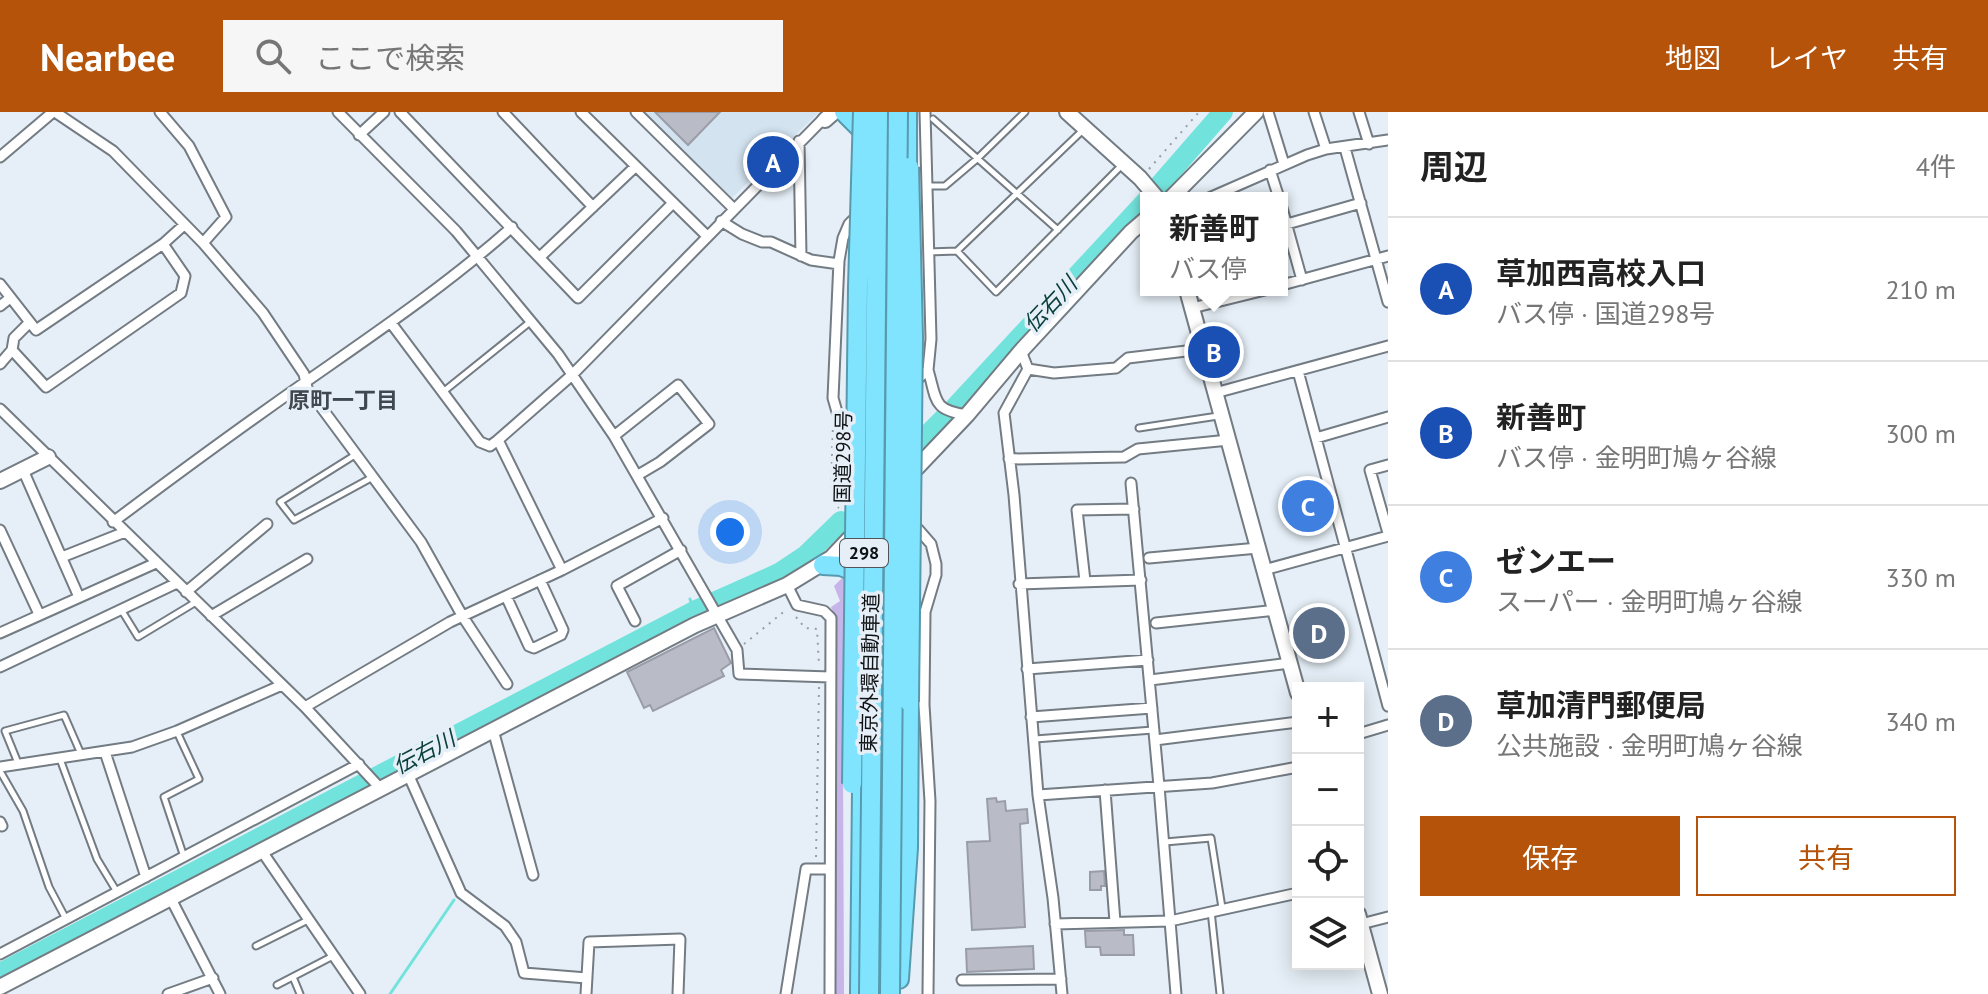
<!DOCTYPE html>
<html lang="ja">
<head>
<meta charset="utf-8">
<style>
  body { margin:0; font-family:"PT Sans","Noto Sans JP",sans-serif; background:#f6f6f6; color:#222 }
  .controls { position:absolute; right:24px; bottom:24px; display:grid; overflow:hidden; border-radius:0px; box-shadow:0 4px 20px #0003 }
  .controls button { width:72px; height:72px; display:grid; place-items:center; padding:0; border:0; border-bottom:2px solid #e0e0e0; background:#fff; color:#222; font:40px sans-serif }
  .you { position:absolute; left:730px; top:420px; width:28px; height:28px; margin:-20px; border:6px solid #fff; border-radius:50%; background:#1a73e8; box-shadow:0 0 0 12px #1a73e833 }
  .badge { display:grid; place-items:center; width:52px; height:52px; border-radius:50%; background:#b45309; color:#fff; font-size:26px; font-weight:700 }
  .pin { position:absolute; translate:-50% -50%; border:4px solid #fff; box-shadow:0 2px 8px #0006 }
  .popup { position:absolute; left:1140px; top:80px; width:148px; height:104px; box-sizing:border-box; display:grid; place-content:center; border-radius:0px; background:#fff; filter:drop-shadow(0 2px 6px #0005); font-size:26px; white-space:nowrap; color:#767676 }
  .popup b { font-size:30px; color:#222 }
  .popup::after { content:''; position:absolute; left:50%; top:100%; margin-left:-16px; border:16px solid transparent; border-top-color:#fff }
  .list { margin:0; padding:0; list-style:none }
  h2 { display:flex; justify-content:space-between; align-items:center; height:104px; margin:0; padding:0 32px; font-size:34px }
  h2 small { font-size:26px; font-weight:400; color:#767676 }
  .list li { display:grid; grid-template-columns:52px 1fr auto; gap:24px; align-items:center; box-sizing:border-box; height:144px; padding:0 32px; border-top:2px solid #e0e0e0 }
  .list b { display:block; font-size:30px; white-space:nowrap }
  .list p { margin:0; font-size:26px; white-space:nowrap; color:#767676 }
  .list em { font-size:26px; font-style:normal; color:#767676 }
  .actions { display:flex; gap:16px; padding:24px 32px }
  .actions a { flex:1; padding:18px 0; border:2px solid #b45309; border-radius:0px; text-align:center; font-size:28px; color:#b45309 }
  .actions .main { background:#b45309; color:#fff }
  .icon { flex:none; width:44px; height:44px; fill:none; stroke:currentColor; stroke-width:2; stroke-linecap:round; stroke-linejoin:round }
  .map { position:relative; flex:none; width:1388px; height:882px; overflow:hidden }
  header { display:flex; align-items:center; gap:48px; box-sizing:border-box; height:112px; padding:0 40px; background:#b45309; color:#fff }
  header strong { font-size:38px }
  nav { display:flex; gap:44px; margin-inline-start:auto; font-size:28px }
  .search { width:560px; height:72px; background:#f6f6f6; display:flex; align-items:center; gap:20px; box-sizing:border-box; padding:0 28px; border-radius:0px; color:#767676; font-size:30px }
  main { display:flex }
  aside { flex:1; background:#fff }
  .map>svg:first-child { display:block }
  .built { fill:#d3e3f0 }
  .green { fill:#c7b5e9 }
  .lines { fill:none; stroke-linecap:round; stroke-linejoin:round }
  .stream { stroke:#72e3dc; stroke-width:3 }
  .river { stroke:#72e3dc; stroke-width:20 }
  .building { fill:#b9bcc7; stroke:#9a9da7; stroke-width:2 }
  .lane-casing { stroke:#737b83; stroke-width:9 }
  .street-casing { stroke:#737b83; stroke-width:13 }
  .secondary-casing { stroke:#737b83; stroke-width:18 }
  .highway-casing { stroke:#589aad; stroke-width:22 }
  .path { stroke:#979ea4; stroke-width:2; stroke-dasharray:2 6; stroke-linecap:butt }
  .lane { stroke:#fff; stroke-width:5 }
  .street { stroke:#fff; stroke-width:9 }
  .secondary { stroke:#fff; stroke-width:14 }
  .highway { stroke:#80e4ff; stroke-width:18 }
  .highway-bridge-casing { stroke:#589aad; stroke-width:22; stroke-linecap:butt }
  .highway-bridge { stroke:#80e4ff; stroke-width:18 }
  .labels { text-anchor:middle; stroke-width:7; stroke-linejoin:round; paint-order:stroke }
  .shield { fill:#e6eff7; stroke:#505458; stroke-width:2 }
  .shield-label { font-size:18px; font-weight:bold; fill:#0f1214 }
  .street-label { font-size:20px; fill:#0f1214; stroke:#e6eff7 }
  .water-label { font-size:22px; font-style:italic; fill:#09403d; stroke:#e6eff7 }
  .neighbourhood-label { font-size:22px; font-weight:bold; fill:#40474e; stroke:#e6eff7 }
</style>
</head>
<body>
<header>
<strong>Nearbee</strong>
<div class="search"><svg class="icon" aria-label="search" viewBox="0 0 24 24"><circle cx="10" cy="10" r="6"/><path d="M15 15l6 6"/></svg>ここで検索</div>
<nav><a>地図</a><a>レイヤ</a><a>共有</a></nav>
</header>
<main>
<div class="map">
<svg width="1388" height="882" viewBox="0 0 1388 882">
  <rect width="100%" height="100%" fill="#e6eff7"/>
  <path class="built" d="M644,0H819L732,86Z"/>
  <path class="green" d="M844,464H847L843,650L844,882H834L836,507L831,495L840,489L834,474Z"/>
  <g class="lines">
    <path class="stream" d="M690,487L694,499
      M390,882L454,788"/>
    <path class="river" d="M1148,86L1223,0
      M955,295L1146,89
      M910,340L944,306
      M0,861L694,499L779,461L806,443L841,409"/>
  </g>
  <path class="building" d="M655,0H720L688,33Z
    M1327,509L1335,535L1311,542L1304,516Z
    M714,516L731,551L721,558L724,564L653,599L650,593L644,596L627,560Z
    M996,686L997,690L1005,689L1006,699L1027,697L1028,711L1020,712L1025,815L972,818L967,730L990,729L987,687Z
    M1104,759L1105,774H1101V778H1090V760Z
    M1124,818V823H1133L1134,843H1101L1100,835H1086L1085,819Z
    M1033,834L1034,857L967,860L966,837Z"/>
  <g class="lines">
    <g class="lane-casing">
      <path id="lane" d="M933,7L1058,118
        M927,74H945L978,46L1025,0
        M957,139L996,180L1123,52
        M928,140L957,139L1084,17
        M443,280L530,210
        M1139,316L1218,304
        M355,343L280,390L294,408L371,366
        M122,499L138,525L196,490
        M177,620L199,667L164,685L184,745
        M1035,627L1153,618
        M60,647L97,747L117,780
        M18,651L5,619L64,603L81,642
        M0,659L23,699L49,775L66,807
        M1165,730L1211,726L1222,796
        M1211,799L1220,882
        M256,834L308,808
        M293,865L300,882
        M277,873L333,844"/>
    </g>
    <g class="street-casing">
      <path id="street" d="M55,0L113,39L203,131L263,201L304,262L307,276L421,430L463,505L507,572
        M160,0L189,34L226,105L203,131
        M338,0L456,119L558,242L614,324L737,538L739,562L830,565
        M400,0L578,186L673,91
        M503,0L593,95
        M581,0L707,124
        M636,0L733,96
        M1268,0L1284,52
        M1314,0L1326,37
        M1359,0L1369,32
        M359,23L384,0
        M799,29L801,144
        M1345,36L1388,190
        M0,45L53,0
        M1270,58L1279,86
        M1209,86L1307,43L1326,37L1388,28
        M1282,96L1302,168
        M721,109L742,122L762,130H771L811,148L839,152
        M1287,112L1361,91
        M541,144L636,54
        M0,172L36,218L163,132L184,113
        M1282,173L1388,144
        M0,194L10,186
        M1192,196L1265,178
        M391,211L480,330L490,334L498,328
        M12,238L46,275L181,181L185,164L163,132
        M1021,239L1028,257L1004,301L1014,383L1038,683L1053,786L1062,882
        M0,252L12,238L14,226L29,211
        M1028,257L1054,261L1116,256L1128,246L1203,237
        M928,258C937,288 932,298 967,303
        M1298,259L1388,594
        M914,270L928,258L931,227L925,0
        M1215,281L1388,234
        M0,297L305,595L380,676
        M855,317L837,300L833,286L839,149L843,126L849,112L859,102
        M614,324L678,273L709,312L660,350L638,363
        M1316,326L1388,305
        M1009,347L1124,345L1138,337L1229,328
        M1388,353L1370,358L1388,421
        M23,358L79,485
        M1131,371L1159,674L1176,882
        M113,410C177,362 241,315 307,269C377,220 448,172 512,115
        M910,415L918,417L931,432L936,452V463L925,500L924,593L930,689L928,882
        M0,418L39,502
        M62,445L125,420
        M1149,446L1258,436
        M562,458L498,328L572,263L825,5
        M1264,458L1388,424
        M1085,469L1077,398L1134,397
        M1019,472L1141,468
        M787,473L797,493L824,499L831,506L830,882
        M186,480L267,412
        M506,484L529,534L534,536L561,523L563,518L540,468
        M211,504L307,447
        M635,509L617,474L681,438
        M1156,511L1276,498
        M0,521L156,451
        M0,555L177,471
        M1027,557L1148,548
        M1150,568L1290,551
        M305,595L450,510L562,458L663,406
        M1031,605L1152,596
        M493,618L533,763
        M1358,622L1388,613
        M1155,628L1298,610
        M105,640L146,765
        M0,655L132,635L177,619L282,573
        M408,662L461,781L505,814L516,830L524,861L587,866
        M1105,678L1115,810
        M1038,683L1212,671L1298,655
        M0,710L2,714
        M261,738L360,882
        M170,785L220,882
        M1055,812L1170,809L1298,781
        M1361,812L1388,805
        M0,842L359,652
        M962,868L1061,867
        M168,882L213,866
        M586,882L589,830L680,827L678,882
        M786,882L806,757H830"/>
    </g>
    <g class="secondary-casing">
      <path id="secondary" d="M1067,0L1140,66L1157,86
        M825,8L834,0
        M1171,86L1256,0
        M1187,178L1298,581
        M0,369L48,345
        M1358,802L1380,882
        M0,875L695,513L787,473L831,446L967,303L1021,239L1131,120L1146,107"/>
    </g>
    <g class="highway-casing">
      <path id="highway" d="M844,0L859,15L869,21
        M907,69V0
        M823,453L841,454L864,463
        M899,867L908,736L909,590
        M860,882L866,265"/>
    </g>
    <path class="path" d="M1149,57L1199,0
      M833,310L831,380L833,392L839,396
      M796,505L805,516L817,517L819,553
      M744,532L786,498
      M816,745L819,575"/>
    <use href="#lane" class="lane"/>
    <use href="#street" class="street"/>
    <use href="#secondary" class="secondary"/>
    <use href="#highway" class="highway"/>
    <g class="highway-bridge-casing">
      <path id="highway-bridge" d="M909,590L913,225L909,55
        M852,672L858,175L863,0
        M869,882L878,0
        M890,882L898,0"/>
    </g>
    <use href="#highway-bridge" class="highway-bridge"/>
  </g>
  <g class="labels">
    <rect class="shield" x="840" y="427" width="48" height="28" rx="6"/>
    <g class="shield-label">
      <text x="864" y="447">298</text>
    </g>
    <g class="street-label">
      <text transform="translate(843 345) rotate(-89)" y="7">国道298号</text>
      <text transform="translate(870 561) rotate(-89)" y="7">東京外環自動車道</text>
    </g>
    <g class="water-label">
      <text transform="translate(1050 192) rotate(-47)" y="8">伝右川</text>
      <text transform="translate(424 640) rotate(-28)" y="8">伝右川</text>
    </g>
    <g class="neighbourhood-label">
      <text x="343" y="296">原町一丁目</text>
    </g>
  </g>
</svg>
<div class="controls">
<button>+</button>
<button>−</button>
<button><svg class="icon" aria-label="locate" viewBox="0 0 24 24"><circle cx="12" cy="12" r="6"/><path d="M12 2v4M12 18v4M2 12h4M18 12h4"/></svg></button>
<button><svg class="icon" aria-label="layers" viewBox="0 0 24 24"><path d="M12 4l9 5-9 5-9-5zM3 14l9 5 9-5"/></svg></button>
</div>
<div class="you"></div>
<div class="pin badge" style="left:773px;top:50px;background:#1a4fb4">A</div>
<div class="pin badge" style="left:1214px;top:240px;background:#1a4fb4">B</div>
<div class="popup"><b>新善町</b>バス停</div>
<div class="pin badge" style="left:1308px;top:394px;background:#3f7fe0">C</div>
<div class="pin badge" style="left:1319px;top:521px;background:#5c6f8a">D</div>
</div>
<aside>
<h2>周辺<small>4件</small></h2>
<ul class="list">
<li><span class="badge" style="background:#1a4fb4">A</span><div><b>草加西高校入口</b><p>バス停 · 国道298号</p></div><em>210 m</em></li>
<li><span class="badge" style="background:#1a4fb4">B</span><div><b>新善町</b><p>バス停 · 金明町鳩ヶ谷線</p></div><em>300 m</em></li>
<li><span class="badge" style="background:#3f7fe0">C</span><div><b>ゼンエー</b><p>スーパー · 金明町鳩ヶ谷線</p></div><em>330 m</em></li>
<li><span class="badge" style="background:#5c6f8a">D</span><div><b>草加清門郵便局</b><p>公共施設 · 金明町鳩ヶ谷線</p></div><em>340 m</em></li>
</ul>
<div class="actions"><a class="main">保存</a><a>共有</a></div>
</aside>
</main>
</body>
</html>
